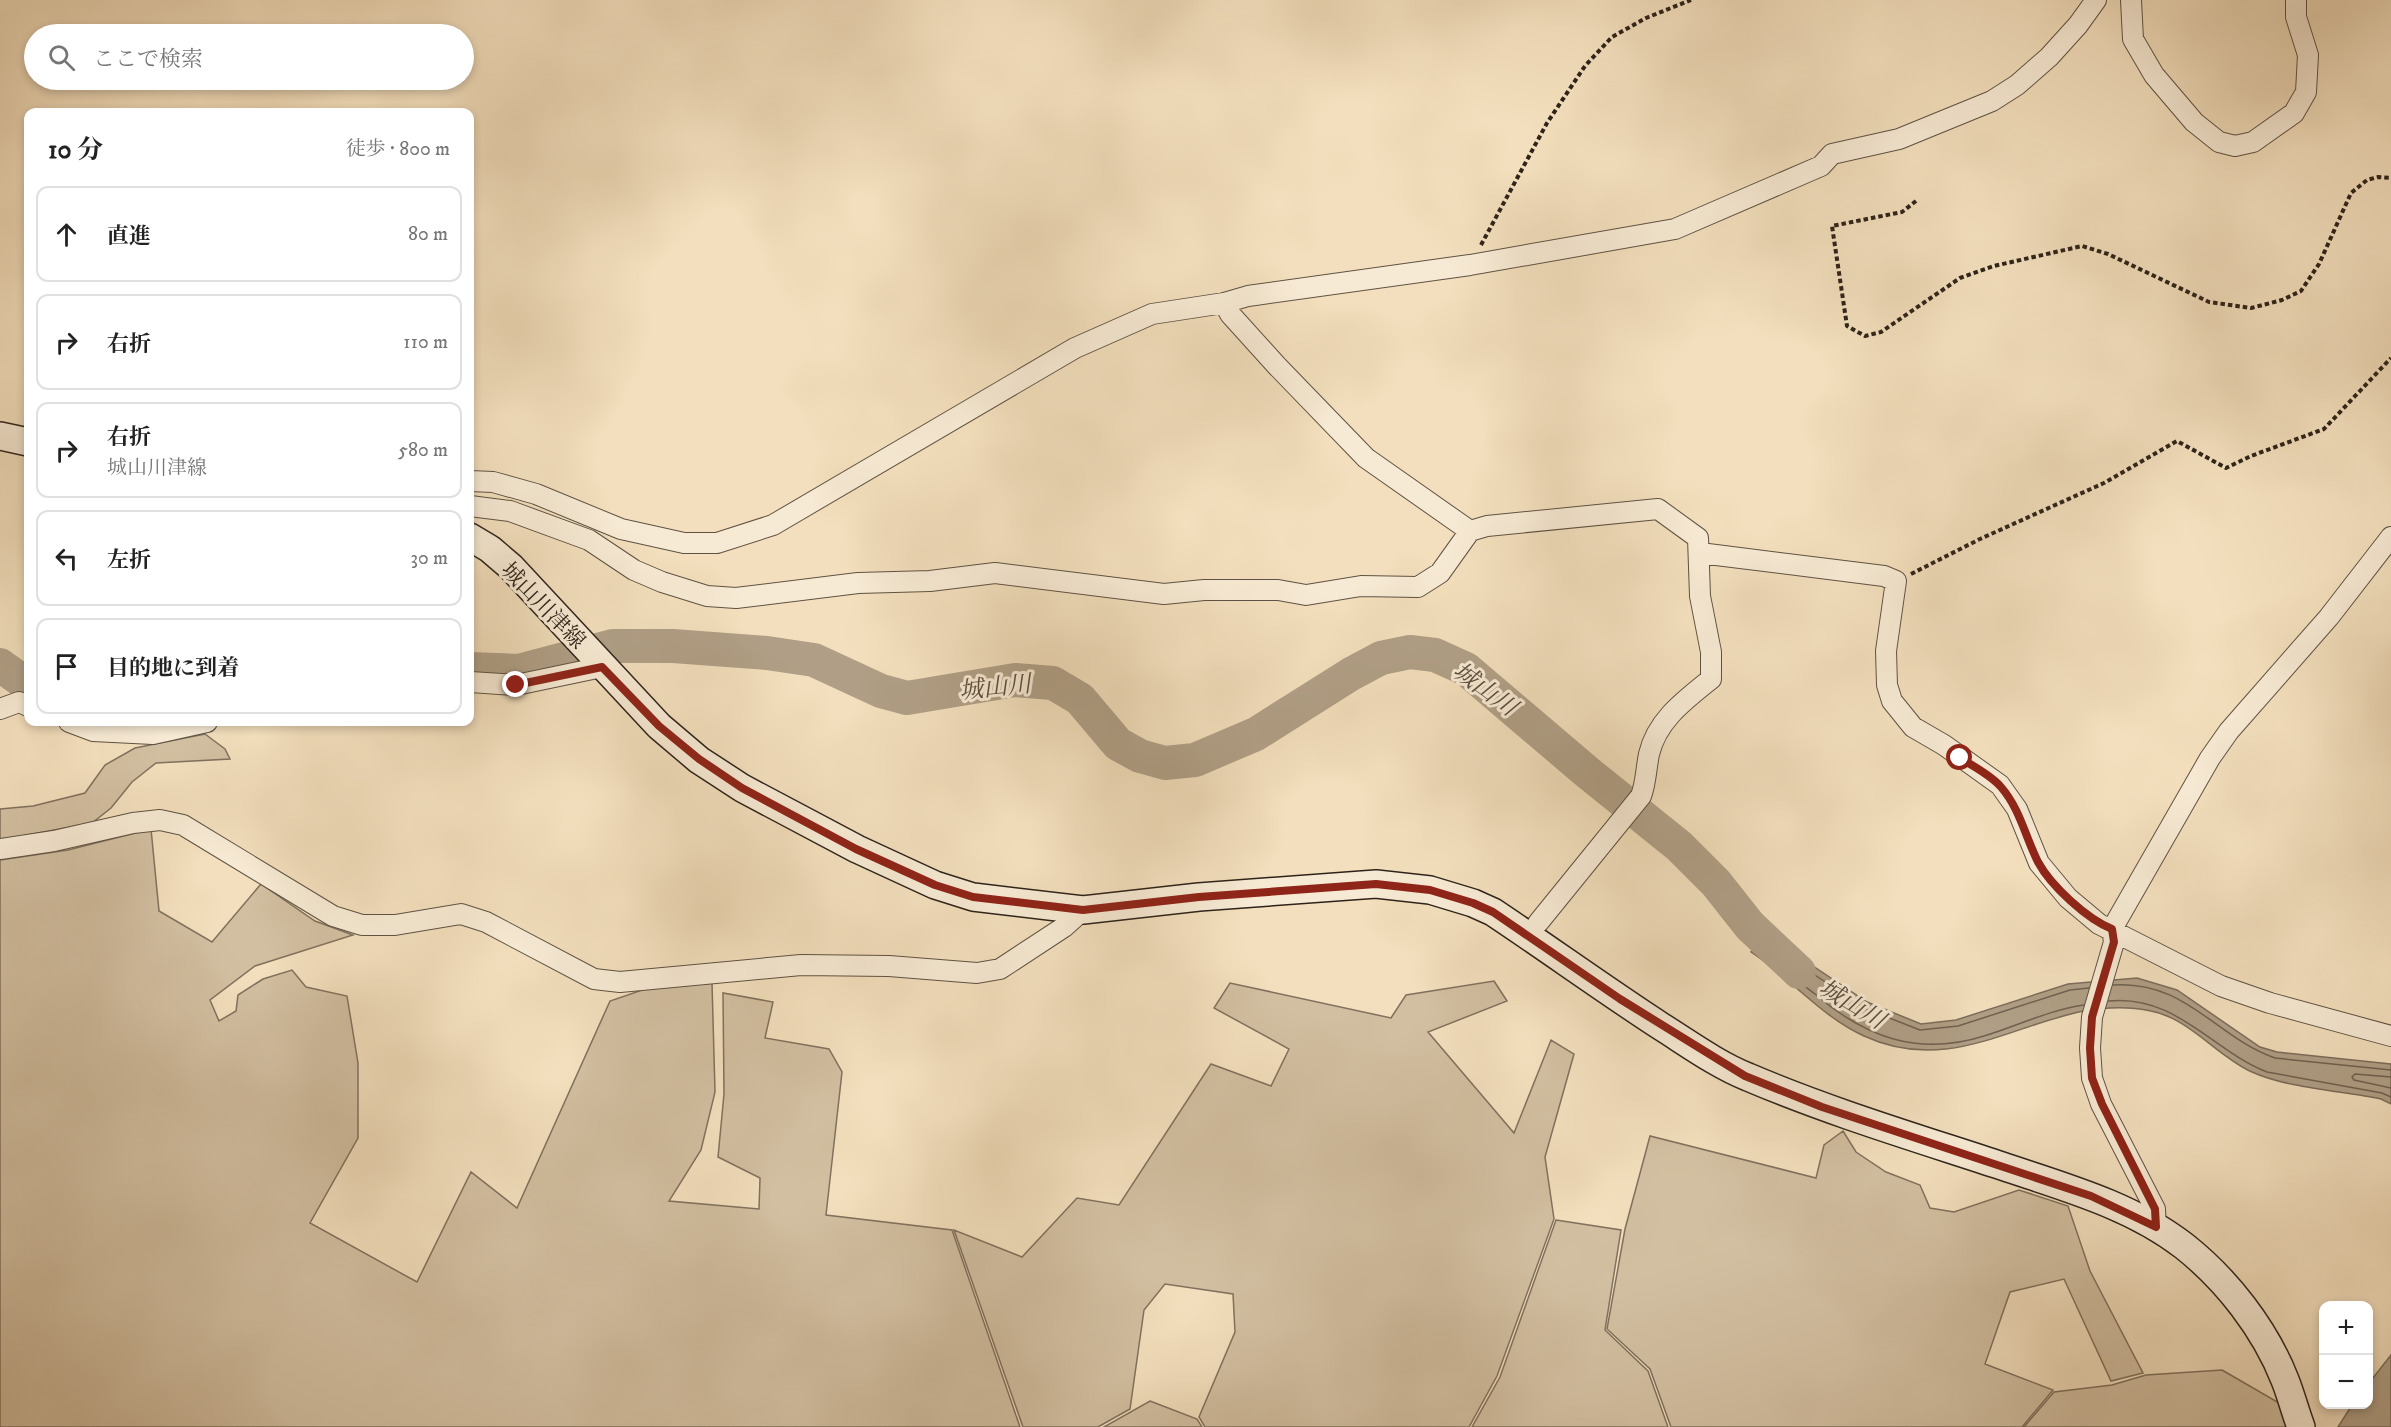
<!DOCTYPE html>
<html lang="ja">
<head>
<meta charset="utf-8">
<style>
  body { margin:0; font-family:"IM FELL DW Pica","Noto Serif JP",serif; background:#f2f2f2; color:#222 }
  .controls { position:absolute; right:18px; bottom:18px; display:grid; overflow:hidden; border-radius:12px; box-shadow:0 3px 9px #0003 }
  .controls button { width:54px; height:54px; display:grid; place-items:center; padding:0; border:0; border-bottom:2px solid #e0e0e0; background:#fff; color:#222; font:30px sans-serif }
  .stop { position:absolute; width:18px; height:18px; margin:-14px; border:4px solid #8f2418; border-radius:50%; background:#fff }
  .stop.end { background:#8f2418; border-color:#fff; box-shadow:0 2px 6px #0008 }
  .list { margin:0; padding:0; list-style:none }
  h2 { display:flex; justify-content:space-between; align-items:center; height:78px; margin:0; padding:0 24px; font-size:26px }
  h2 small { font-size:20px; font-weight:400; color:#767676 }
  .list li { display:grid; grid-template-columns:39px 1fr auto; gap:18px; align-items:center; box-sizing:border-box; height:96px; margin:0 12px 12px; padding:0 12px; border:2px solid #e0e0e0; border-radius:12px }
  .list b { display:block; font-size:22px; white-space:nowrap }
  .list p { margin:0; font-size:20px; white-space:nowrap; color:#767676 }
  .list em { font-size:20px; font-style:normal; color:#767676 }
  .icon { flex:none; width:33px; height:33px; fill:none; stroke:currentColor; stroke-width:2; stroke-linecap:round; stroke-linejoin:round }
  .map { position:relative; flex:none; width:2391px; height:1427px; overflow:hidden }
  .search { position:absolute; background:#fff; box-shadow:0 3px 9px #0003; left:24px; top:24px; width:450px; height:66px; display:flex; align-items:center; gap:15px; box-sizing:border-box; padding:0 21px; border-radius:33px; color:#767676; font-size:22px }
  .panel { position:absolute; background:#fff; box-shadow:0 3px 9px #0003; left:24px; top:108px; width:450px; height:618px; border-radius:12px }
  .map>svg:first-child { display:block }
  .green { fill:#d2bfa1; stroke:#80715e; stroke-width:1.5 }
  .water { fill:#b09f86; stroke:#7c6d5b; stroke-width:1.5 }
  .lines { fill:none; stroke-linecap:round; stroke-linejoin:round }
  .shore { stroke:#6f6150; stroke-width:1.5 }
  .river { stroke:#b09f86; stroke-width:34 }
  .street-casing { stroke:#5f5243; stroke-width:22 }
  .secondary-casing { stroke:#2e231a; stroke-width:30 }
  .path { stroke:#2e231a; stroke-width:4; stroke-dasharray:4.5 3; stroke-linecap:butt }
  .street { stroke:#f7ead4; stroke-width:20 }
  .secondary { stroke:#f7ead4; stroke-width:27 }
  .route { stroke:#8f2418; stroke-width:8 }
  .labels { text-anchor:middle; stroke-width:6; stroke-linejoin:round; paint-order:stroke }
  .street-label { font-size:22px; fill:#2e231a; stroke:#f7ead4 }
  .water-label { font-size:24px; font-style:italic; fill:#5c4e40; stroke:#f7ead4 }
</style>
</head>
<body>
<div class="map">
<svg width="2391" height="1427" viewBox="0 0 2391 1427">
  <rect width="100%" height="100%" fill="#f3dfbd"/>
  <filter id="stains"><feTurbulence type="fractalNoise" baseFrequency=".00333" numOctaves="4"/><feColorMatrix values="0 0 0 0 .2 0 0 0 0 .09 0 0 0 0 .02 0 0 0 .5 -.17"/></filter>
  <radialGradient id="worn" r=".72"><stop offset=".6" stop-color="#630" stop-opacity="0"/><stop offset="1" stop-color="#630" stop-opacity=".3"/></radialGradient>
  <path class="green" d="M205,734L225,749L230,759L156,763L132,782L111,808L92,823L0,840V809L33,806L85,793L105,765L135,748Z
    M151,829L159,911L212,942L261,884L315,921L353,935L255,966L210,1000L219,1021L236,1011L238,995L263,979L292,970L306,987L347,996L358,1063V1138L310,1223L417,1282L471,1172L517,1208L610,1001L651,987L712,983L715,1092L701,1150L669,1201L759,1209L760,1178L718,1157L724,1094L723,993L773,1002L765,1038L829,1049L842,1072L826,1215L952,1230L1020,1427H0V860L68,850Z
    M1494,981L1507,1001L1428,1032L1514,1133L1551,1040L1574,1054L1545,1157L1554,1219L1497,1376L1469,1427H1205L1199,1417L1235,1332L1233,1294L1165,1284L1144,1310L1130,1409L1098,1427H1023L954,1230L1022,1257L1077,1198L1119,1205L1211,1064L1271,1086L1289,1049L1214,1008L1230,983L1391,1018L1406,995Z
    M1843,1131L1856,1152L1886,1172L1920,1185L1930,1208L1954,1212L2019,1190L2068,1206L2090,1271L2143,1373L2111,1381L2064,1279L2010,1292L1985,1364L2053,1390L2022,1427H1671L1650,1369L1607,1329L1625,1229L1650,1136L1816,1178L1824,1145Z
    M1556,1220L1621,1230L1605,1330L1648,1371L1668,1427H1472L1500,1377Z
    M2222,1370L2286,1407L2291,1427H2024L2054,1392L2112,1385L2146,1375Z
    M1150,1401L1197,1419L1202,1427H1104Z"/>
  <path class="water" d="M1774,931L1782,941L1807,962L1867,1002L1921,1024L1956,1020L2068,984L2137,978L2177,990L2260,1047L2277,1052L2391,1064V1104L2381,1099C2342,1091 2287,1088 2252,1072C2218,1057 2189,1018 2151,1011C2047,989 1970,1085 1864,1036C1822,1017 1790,978 1751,952Z
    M2391,1355V1427H2338L2352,1405L2368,1404L2369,1383Z"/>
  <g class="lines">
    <path class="shore" d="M2113,985C2186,980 2215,1037 2275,1058L2391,1070
      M2108,1001C2176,994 2211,1050 2267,1072L2382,1093L2391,1097
      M2084,1005C2049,1010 2017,1026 1984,1036C1918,1057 1865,1037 1815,994C1803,985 1769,960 1763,950L1771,942L1774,941L1803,967L1864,1008L1920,1030L1958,1026L2070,990L2089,988
      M2391,1077L2355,1074L2352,1077L2354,1080L2391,1088"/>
    <path class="river" d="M0,665L28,685
      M470,669L519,671L613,646H673L767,653L814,660L881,691L907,698L1015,680L1053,683L1080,699L1118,744L1140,756L1165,763L1195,760L1256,734L1351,674L1381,658L1410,652L1435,655L1466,669L1587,772L1679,846L1716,883L1750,926L1799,972"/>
    <g class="street-casing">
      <path id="street" d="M2131,0L2133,39L2154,75L2194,122L2219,142L2235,146L2253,142L2294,113L2306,92L2308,55L2296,17V0
        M1224,303L1230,314L1277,366L1366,458L1470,531
        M470,481L493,482L536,494L621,529L684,543H717L773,525L1075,348L1152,314L1224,303L1248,296L1470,265L1675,229L1821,166L1832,154L1899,139L1992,101L2017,85L2049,57L2078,25L2096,0
        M470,506L510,511L589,540L634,570L662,582L707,596L736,598L858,583L930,581L995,573L1164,594L1204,590H1278L1306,595L1361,586L1418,587L1440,573L1470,531L1487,526L1658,509L1698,538L1700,596L1711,652V679C1685,700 1657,720 1649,754C1646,769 1646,783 1641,796L1538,923
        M1700,553L1884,576L1896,581L1886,651L1887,685L1892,701L1913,727L1944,745L2000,785L2017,809L2039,863L2068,898L2099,924L2221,986L2270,1003L2391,1036
        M470,682L516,685L602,667
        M0,709L19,702L28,706
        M69,722L93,731L153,734L207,722
        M0,849L54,841L133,823L160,820L183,825L333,916L362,925H395L461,914L486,922L594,979L620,982L801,965L889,966L977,973L1000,969L1064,927L1083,910
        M2156,1227L2155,1209L2101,1104L2092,1078L2090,1048L2092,1017L2114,942L2112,929L2210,758L2229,731L2329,617L2391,537"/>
    </g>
    <g class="secondary-casing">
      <path id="secondary" d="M0,436L28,442
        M470,537L490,549L511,567L659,726L699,760L742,788L857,849L935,885L973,897L1083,910L1199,897L1376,884L1430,890L1473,903L1493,912C1550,950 1605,990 1662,1027C1689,1044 1718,1065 1748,1077C1830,1112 1917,1138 2002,1166C2064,1187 2131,1205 2184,1246C2227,1280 2265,1329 2285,1380C2291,1395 2295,1411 2301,1427"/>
    </g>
    <path class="path" d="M1916,201L1902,212L1832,226L1847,326L1865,336L1881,332L1960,278L1994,266L2082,246L2108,254L2209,302L2251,308L2282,300L2301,291L2319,264L2351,193L2367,180L2378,177L2391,178
      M1481,245L1547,123L1585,66L1612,37L1646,18L1691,0
      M1911,574L1980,539L2104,483L2177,441L2226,468L2251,456L2324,429L2391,358"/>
    <use href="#street" class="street"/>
    <use href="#secondary" class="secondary"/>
  </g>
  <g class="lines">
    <path class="route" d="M516,685L602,667L659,726L699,759L742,788L856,849L935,885L973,897L1083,910L1199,897L1376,884L1430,890L1473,903L1493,912L1620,999L1745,1076L1822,1107L2091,1196L2156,1227L2155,1209L2102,1104L2092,1078L2090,1048L2092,1017L2114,942L2112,929C2087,919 2051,886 2038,862C2025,836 2020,809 2001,787C1991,775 1973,766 1960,758"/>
  </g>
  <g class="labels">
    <g class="street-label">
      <text transform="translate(544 605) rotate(46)" y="8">城山川津線</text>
    </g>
    <g class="water-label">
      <text transform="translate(995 687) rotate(-6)" y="8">城山川</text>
      <text transform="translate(1485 689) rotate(36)" y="8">城山川</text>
      <text transform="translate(1852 1004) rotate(31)" y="8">城山川</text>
    </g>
  </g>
  <rect width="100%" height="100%" filter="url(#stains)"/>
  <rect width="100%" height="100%" fill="url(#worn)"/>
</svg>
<div class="controls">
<button>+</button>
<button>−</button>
</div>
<div class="stop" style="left:1960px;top:758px"></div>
<div class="stop end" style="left:516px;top:685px"></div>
<div class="search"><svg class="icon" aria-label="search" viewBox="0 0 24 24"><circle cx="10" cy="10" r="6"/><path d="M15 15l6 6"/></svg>ここで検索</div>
<section class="panel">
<h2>10 分<small>徒歩 · 800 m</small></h2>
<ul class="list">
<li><svg class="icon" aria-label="ahead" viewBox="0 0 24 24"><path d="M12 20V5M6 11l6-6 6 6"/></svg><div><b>直進</b></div><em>80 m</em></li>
<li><svg class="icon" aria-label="right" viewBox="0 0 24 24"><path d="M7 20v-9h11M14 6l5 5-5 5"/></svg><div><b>右折</b></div><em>110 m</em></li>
<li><svg class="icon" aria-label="right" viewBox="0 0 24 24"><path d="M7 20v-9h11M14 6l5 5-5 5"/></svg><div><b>右折</b><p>城山川津線</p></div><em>580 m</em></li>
<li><svg class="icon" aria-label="left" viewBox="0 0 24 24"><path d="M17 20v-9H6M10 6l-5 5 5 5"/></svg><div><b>左折</b></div><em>30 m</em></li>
<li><svg class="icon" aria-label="arrive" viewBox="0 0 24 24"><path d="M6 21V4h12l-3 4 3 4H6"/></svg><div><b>目的地に到着</b></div></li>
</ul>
</section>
</div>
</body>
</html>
